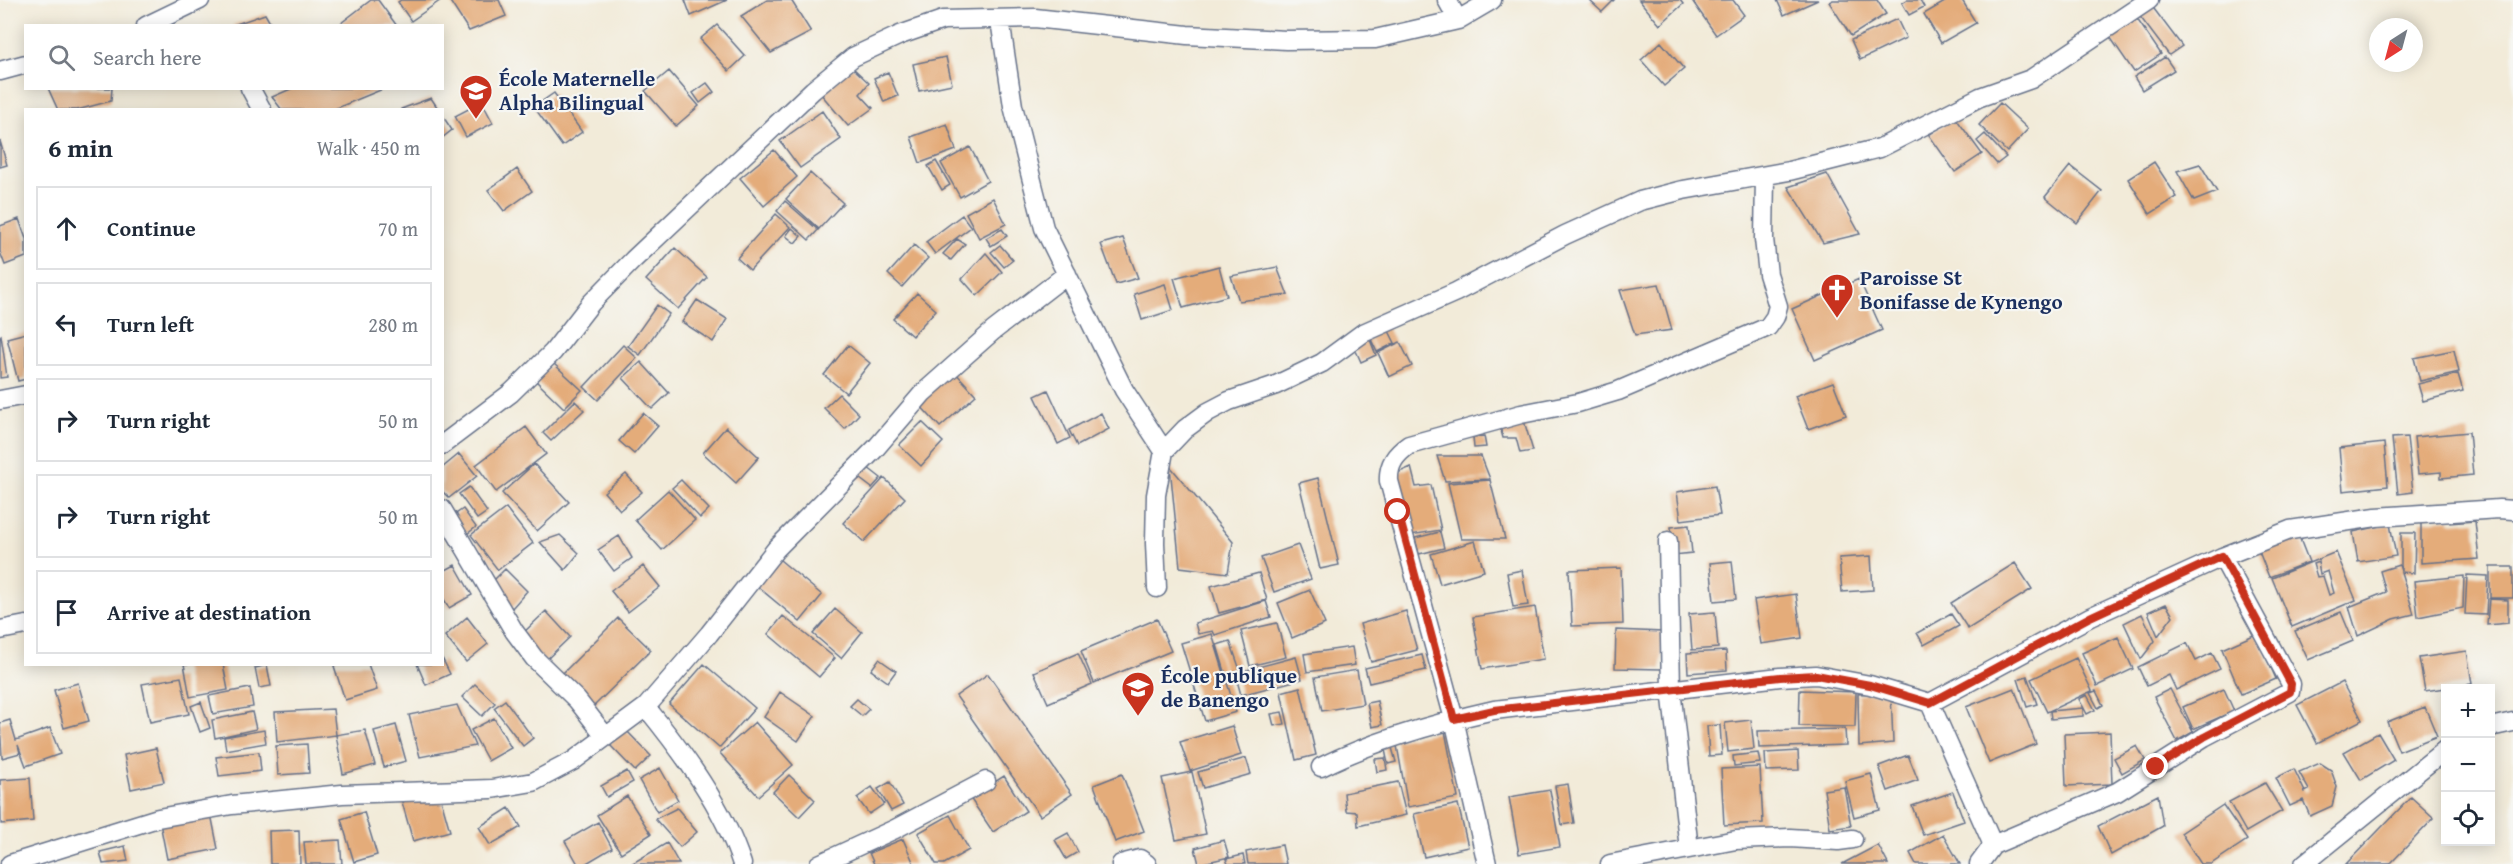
<!DOCTYPE html>
<html lang="en">
<head>
<meta charset="utf-8">
<style>
  body { margin:0; font-family:"Gentium Book Plus",serif; background:#f2f2f3; color:#1f2937 }
  .controls { position:absolute; right:18px; bottom:18px; display:grid; overflow:hidden; border-radius:0px; box-shadow:0 3px 15px #0003 }
  .controls button { width:54px; height:54px; display:grid; place-items:center; padding:0; border:0; border-bottom:2px solid #e0e1e3; background:#fff; color:#1f2937; font:30px sans-serif }
  .compass { position:absolute; left:2369px; top:18px; width:54px; height:54px; border-radius:50%; background:#fff; box-shadow:0 3px 15px #0003; rotate:216deg }
  .stop { position:absolute; width:18px; height:18px; margin:-14px; border:4px solid #c8321e; border-radius:50%; background:#fff }
  .stop.end { background:#c8321e; border-color:#fff; box-shadow:0 2px 6px #0008 }
  .list { margin:0; padding:0; list-style:none }
  h2 { display:flex; justify-content:space-between; align-items:center; height:78px; margin:0; padding:0 24px; font-size:26px }
  h2 small { font-size:20px; font-weight:400; color:#747a83 }
  .list li { display:grid; grid-template-columns:39px 1fr auto; gap:18px; align-items:center; box-sizing:border-box; height:84px; margin:0 12px 12px; padding:0 12px; border:2px solid #e0e1e3; border-radius:0px }
  .list b { display:block; font-size:22px; white-space:nowrap }
  .list em { font-size:20px; font-style:normal; color:#747a83 }
  .icon { flex:none; width:33px; height:33px; fill:none; stroke:currentColor; stroke-width:2; stroke-linecap:round; stroke-linejoin:round }
  .map { position:relative; flex:none; width:2513px; height:864px; overflow:hidden }
  .search { position:absolute; background:#fff; box-shadow:0 3px 15px #0003; left:24px; top:24px; width:420px; height:66px; display:flex; align-items:center; gap:15px; box-sizing:border-box; padding:0 21px; border-radius:0px; color:#747a83; font-size:22px }
  .panel { position:absolute; background:#fff; box-shadow:0 3px 15px #0003; left:24px; top:108px; width:420px; height:558px; border-radius:0px }
  .map>svg:first-child { display:block }
  .building { fill:#e4ac7a; fill-rule:evenodd }
  .lines { fill:none; stroke-linecap:round; stroke-linejoin:round }
  .street-casing { stroke:#667189; stroke-width:21 }
  .street { stroke:#fff; stroke-width:18 }
  .route { stroke:#c8321e; stroke-width:8 }
  .labels { text-anchor:middle; stroke-width:4.5; stroke-linejoin:round; paint-order:stroke }
  .poi-label { font-size:21px; font-weight:bold; fill:#1b2f5e; stroke:#f6f6f2; text-anchor:start }
</style>
</head>
<body>
<div class="map">
<svg width="2513" height="864" viewBox="0 0 2513 864">
  <rect width="100%" height="100%" fill="#f6f6f2"/>
  <filter id="ink" filterUnits="userSpaceOnUse"><feTurbulence type="fractalNoise" baseFrequency=".0167" numOctaves="2"/><feDisplacementMap in="SourceGraphic" scale="12" xChannelSelector="R" yChannelSelector="G"/><feConvolveMatrix kernelMatrix="1 2 1 2 8 2 1 2 1" color-interpolation-filters="sRGB"/></filter>
  <filter id="wash" filterUnits="userSpaceOnUse"><feTurbulence type="fractalNoise" baseFrequency=".008" numOctaves="4" result="noise"/><feDisplacementMap in="SourceGraphic" scale="24" xChannelSelector="R" yChannelSelector="G"/><feGaussianBlur stdDeviation="1.35" result="paint"/><feColorMatrix in="noise" values="0 0 0 0 0 0 0 0 0 0 0 0 0 0 0 0 0 1.4 0 .05"/><feComposite in="paint" operator="in"/></filter>
  <g filter="url(#wash)">
    <rect width="100%" height="100%" fill="#f2ebd9"/>
    <g id="blocks">
      <path class="building" d="M371,0H378L397,26H344L341,23Z
        M401,0H441L411,21L398,2Z
        M449,0H499L506,16L469,31Z
        M685,0H727L691,16Z
        M767,0H791L811,32L771,53L741,16Z
        M1589,0H1614L1602,12Z
        M1639,0H1680L1683,4L1660,25Z
        M1696,0H1733L1744,15L1716,35L1693,2Z
        M1777,0H1818L1784,15Z
        M1833,0H1877L1886,14L1851,36L1829,2Z
        M1907,0H1920L1924,7L1909,15L1902,3Z
        M1948,0H1962L1976,23L1941,43L1924,14Z
        M2151,5L2182,46L2169,55L2138,14Z
        M265,14L272,26H233V25Z
        M2135,16L2161,54L2134,72L2108,34Z
        M1897,19L1906,38L1860,60L1851,40Z
        M717,25L745,56L729,71L700,39Z
        M1661,42L1684,69L1664,86L1641,60Z
        M946,57L952,84L919,91L913,64Z
        M2165,57L2174,70L2142,90L2134,77Z
        M852,67L869,83L860,94L873,108L848,126L821,94Z
        M669,71L699,106L676,126L645,91Z
        M888,72L898,96L884,102L874,78Z
        M707,83L714,92L700,103L693,93Z
        M48,88H112L111,101L77,110H58Z
        M293,88H383V89L332,110H282L272,97Z
        M554,93L582,132L562,146L534,107Z
        M431,98L439,110H401V109Z
        M482,102L493,123L466,137L455,116Z
        M2000,103L2028,129L2007,152L1979,125Z
        M822,111L841,139L800,168L780,141Z
        M442,115L452,130L442,138Z
        M1955,117L1982,154L1955,172L1929,135Z
        M947,124L956,150L920,163L911,137Z
        M1985,134L2006,157L1997,164L1977,141Z
        M0,141L7,165L0,167Z
        M970,147L988,181L960,197L941,163Z
        M774,150L797,177L764,206L740,178Z
        M936,161L950,185L942,190L928,166Z
        M2154,162L2177,197L2150,214L2128,179Z
        M2200,164L2217,192L2194,201L2177,171Z
        M2070,166L2102,191L2077,223L2045,197Z
        M517,169L532,191L504,211L488,190Z
        M810,173L843,203L819,229L786,199Z
        M1827,174L1860,234L1823,243L1788,187Z
        M993,198L1006,224L979,238L966,213Z
        M785,201L818,230L809,240L777,211Z
        M776,214L790,227L750,270L737,258Z
        M962,215L971,227L935,254L926,242Z
        M19,219L26,239V257L5,265L0,252V226Z
        M792,228L801,236L795,243L786,236Z
        M1002,229L1007,236L991,246L986,238Z
        M1123,238L1138,278L1116,284L1101,244Z
        M957,239L965,244L951,260L943,254Z
        M914,245L928,258L902,287L888,274Z
        M1000,245L1013,260L1004,267L991,252Z
        M675,248L707,277L678,309L646,280Z
        M986,253L1002,272L977,296L962,279Z
        M1219,266L1227,296L1183,308L1174,278Z
        M1277,267L1288,295L1239,301L1231,276Z
        M1859,279L1882,330L1815,360L1792,309Z
        M1165,284L1173,310L1142,320L1134,294Z
        M1659,284L1672,330L1635,335L1620,290Z
        M917,293L936,310L912,336L893,319Z
        M697,300L727,319L713,342L682,322Z
        M657,305L669,314L640,355L628,346Z
        M1387,327L1395,343L1377,352L1369,335Z
        M26,333V379L18,381L7,338Z
        M1,335L7,377L0,378V336Z
        M1368,335L1376,355L1361,362L1352,342Z
        M1400,342L1412,366L1389,377L1378,353Z
        M623,345L637,358L598,400L584,387Z
        M848,345L870,363L846,393L824,375Z
        M2454,350L2459,372L2420,381L2414,358Z
        M641,362L669,393L652,409L623,378Z
        M553,363L582,390L564,408L536,381Z
        M953,370L976,395L940,427L917,402Z
        M2458,374L2463,391L2423,401L2418,384Z
        M1833,382L1846,415L1808,429L1795,396Z
        M1048,390L1070,438L1058,444L1035,396Z
        M839,394L859,414L845,429L824,408Z
        M575,401L584,410L551,441L543,433Z
        M643,413L658,426L634,454L619,441Z
        M1101,413L1109,429L1077,446L1069,430Z
        M1524,421L1533,451L1520,453L1516,438H1503L1499,423Z
        M922,422L943,442L921,466L899,445Z
        M526,427L546,454L496,492L476,465Z
        M726,427L759,457L736,483L703,453Z
        M2469,432L2473,475L2441,478V472L2418,474L2414,437Z
        M1484,436L1486,447L1474,448L1473,437Z
        M2407,437L2413,492L2398,494L2392,438Z
        M2384,443L2388,486L2343,491L2339,448Z
        M459,454L477,476L449,498L442,491V468Z
        M1437,456H1481L1490,479L1445,481Z
        M534,464L569,502L537,531L502,493Z
        M863,464L881,478L872,488L855,475Z
        M1170,466L1233,542L1228,573L1180,567Z
        M1411,467L1416,487L1431,485L1441,530L1411,535L1393,475Z
        M626,474L642,492L620,510L604,492Z
        M884,478L905,498L864,542L843,523Z
        M1318,478L1339,565L1320,569L1299,483Z
        M681,480L709,509L700,518L672,488Z
        M1490,480L1505,539H1461L1448,483Z
        M1715,486L1720,515L1681,520L1677,492Z
        M469,487L487,512L477,519L459,494Z
        M668,490L695,520L662,550L635,520Z
        M506,508L533,543L498,570L471,535Z
        M463,509L476,527L467,534L453,516Z
        M2450,519V523L2475,521L2479,559L2421,563V521Z
        M2390,524L2396,556L2358,562L2353,532Z
        M1689,525L1692,553L1674,555L1671,527Z
        M1440,532L1444,548L1419,554L1415,538Z
        M2401,533H2415L2414,573L2401,572L2414,614L2394,619L2358,636L2349,607L2386,592L2380,571L2399,565L2401,571Z
        M2298,534L2309,562L2269,577L2258,549Z
        M560,535L579,553L565,570L540,542Z
        M619,536L632,558L614,571L598,550Z
        M1475,541L1484,571L1440,584L1431,554Z
        M1298,545L1311,579L1274,592L1261,558Z
        M2336,552L2356,600L2292,627L2272,578ZM2318,562L2320,574L2328,571L2334,593L2329,595L2323,576L2317,577L2313,564Z
        M774,555L822,595L800,622L752,582Z
        M1871,556L1873,590L1842,592L1839,558Z
        M1732,561L1736,599L1714,601L1710,563Z
        M2015,563L2032,589L1968,629L1951,603Z
        M455,565L472,595L449,608L442,596V572Z
        M643,566L660,587L628,612L611,591Z
        M2490,567H2513V598H2490Z
        M1621,568L1623,624L1572,626L1569,570Z
        M505,569L527,591L512,608L489,585Z
        M1522,570L1528,605L1513,607L1507,573Z
        M1259,573L1267,600L1219,613L1211,586Z
        M2467,575L2488,576L2486,615L2465,614Z
        M2464,576L2463,608L2418,617L2414,581Z
        M1310,590L1325,624L1292,638L1278,603Z
        M1796,594L1802,638L1761,644L1754,600Z
        M2489,599L2508,600V623L2487,625Z
        M1266,601L1271,617L1215,635L1213,631L1198,634L1195,623Z
        M2166,604L2173,616L2158,636L2148,612Z
        M1535,607L1544,659L1482,669L1473,617Z
        M835,609L862,632L841,658L813,634Z
        M546,611L570,637L544,662L520,636Z
        M1406,611L1417,650L1371,662L1360,624Z
        M1715,612L1718,648L1692,650L1689,614Z
        M2341,612L2353,641L2308,660L2295,631Z
        M1951,614L1959,626L1924,645L1917,633Z
        M2142,614L2155,641L2141,659L2124,623Z
        M783,616L835,658L819,677L768,634Z
        M467,617L488,644L466,662L445,636Z
        M618,618L651,650L593,707L561,675Z
        M1157,619L1171,651L1094,683L1081,651Z
        M1277,623L1286,657L1250,666L1241,631Z
        M1616,630L1662,632L1661,669L1615,668Z
        M1212,634L1236,712L1205,721L1181,643Z
        M2256,634L2276,679L2241,694L2222,649Z
        M2118,637L2133,669L2097,686L2082,653Z
        M1230,641L1240,670L1226,675L1217,645Z
        M2187,643L2196,661L2212,653L2220,669L2176,690L2169,675L2147,686L2138,667Z
        M1352,647L1355,665L1307,672L1304,654Z
        M1726,651L1727,670L1688,673L1687,653Z
        M2467,651L2472,684L2425,691L2419,658Z
        M1078,653L1092,684L1048,703L1034,672Z
        M1422,655L1426,670L1369,683L1365,668Z
        M1296,657L1302,679L1241,695L1235,673Z
        M442,658L450,674L426,685L417,664H442Z
        M2076,658L2092,691L2047,712L2031,679Z
        M879,659L896,671L888,682L871,670Z
        M184,664H223L228,690L190,697Z
        M337,664H368L377,690L345,700L334,666Z
        M704,664L755,708L719,748L669,704Z
        M267,665L271,686L259,688L255,668Z
        M1357,670L1363,704L1322,711L1315,677Z
        M988,674L1072,794L1040,816L956,696Z
        M2027,676L2037,704L2027,707L2018,679Z
        M181,677L189,714L150,722L142,684Z
        M2342,682L2362,720L2317,743L2297,705Z
        M78,683L89,721L64,728L54,690Z
        M475,684L495,703L482,716L462,697Z
        M1300,687L1316,755L1296,760L1281,692Z
        M250,688L253,707L213,714L209,696Z
        M2014,688L2036,744L1989,763L1966,707Z
        M2170,689L2193,732L2177,741L2154,697Z
        M2224,689L2234,711L2193,729L2183,707Z
        M1800,690L1856,692L1855,727L1799,726Z
        M2096,691L2103,705L2098,708L2090,693Z
        M780,692L815,716L798,741L764,717Z
        M1891,692L1893,743L1859,746L1858,694Z
        M2087,695L2095,710L2087,714L2079,699Z
        M857,699L869,709L862,716L850,706Z
        M505,700L533,738L523,746L494,708Z
        M1377,701L1382,725L1372,727L1367,703Z
        M201,702L210,728L200,732L191,706Z
        M457,705L475,746L420,757L409,715Z
        M2425,707L2437,736L2399,751L2387,722Z
        M2083,708V716L2051,719L2050,711Z
        M333,709L336,735L365,730L375,765L343,774L336,735L277,742L275,712Z
        M252,712L256,729L215,738L212,720Z
        M1282,712L1285,724L1274,726L1271,714Z
        M494,718L511,748L488,761L471,730Z
        M10,720L16,740L50,728L60,754L26,766L18,745L20,753L2,758L0,723Z
        M1751,720L1754,749L1728,752L1725,723Z
        M755,722L793,765L758,796L720,753Z
        M396,725L406,761L384,767L374,731Z
        M1720,725L1722,755L1709,756L1707,726Z
        M1232,726L1241,755L1190,771L1180,742Z
        M625,729L651,756L635,771L609,744Z
        M1845,729L1846,745L1759,748L1758,731Z
        M264,730L266,743L226,750L224,737Z
        M1445,731L1458,798L1408,807L1396,740Z
        M2110,732L2112,784L2066,786L2064,734Z
        M2378,733L2394,760L2361,780L2344,752Z
        M307,744L309,773L278,775L276,746Z
        M1391,744L1396,762L1388,764L1384,745Z
        M2137,746L2145,760L2122,773L2114,758Z
        M156,748L164,782L131,789L124,755Z
        M1798,751L1799,770L1766,771L1765,753Z
        M259,752L261,771L219,776L216,757Z
        M1758,753L1760,763L1734,766L1733,756Z
        M1908,755L1918,780L1888,791L1879,766Z
        M1246,758L1251,774L1203,788L1198,772Z
        M1385,758L1387,770L1377,772L1375,759Z
        M2320,763L2331,770L2337,787L2332,806L2310,816L2303,800L2290,806L2276,778L2294,769L2305,792L2309,790L2299,772Z
        M1760,767L1763,823L1724,825L1721,769Z
        M660,768L678,800L657,812L639,780Z
        M627,771L633,782L607,797L601,786Z
        M1192,772L1206,834L1176,840L1162,778Z
        M1122,774L1144,831L1115,842L1094,785Z
        M1871,774L1880,810L1854,817L1845,781Z
        M789,775L815,800L799,817L773,792Z
        M1004,776L1026,811L993,832L970,798Z
        M30,778L33,821L1,824L0,780Z
        M890,782L903,805L891,811L878,789Z
        M1398,782L1406,815L1358,826L1357,812L1346,811L1344,793Z
        M2265,783L2282,811L2246,832L2229,802Z
        M1568,784L1574,823L1562,825L1555,786Z
        M872,787L884,804L869,814L857,798Z
        M1844,787L1851,826L1830,829L1824,790Z
        M1550,790L1560,847L1519,854L1509,797Z
        M439,792L450,831L413,841L402,802Z
        M1953,792L1964,821L1923,835L1912,806Z
        M2158,795L2163,826L2111,855L2098,826Z
        M627,796L651,834L621,853L597,815Z
        M2411,797L2434,818L2390,864H2346Z
        M1458,804L1468,847L1424,857L1414,814Z
        M2223,805L2247,840L2211,864H2201L2181,833Z
        M509,808L521,827L490,845L479,827Z
        M677,808L697,832L680,847L655,819Z
        M364,812L377,855L354,862L341,819Z
        M211,814L218,849L167,859L160,823Z
        M950,815L969,850L944,864H936L918,833Z
        M598,822L612,848L585,864H578L565,841Z
        M299,830L300,864H270L269,831Z
        M1068,833L1078,852L1066,859L1055,840Z
        M1943,834L1960,864H1916L1910,853Z
        M903,839L914,864H874L869,853Z
        M340,840L342,864H306L304,842Z
        M1224,840L1229,857L1199,864L1195,848Z
        M667,843L679,864H631Z
        M1282,845L1286,864H1248L1246,852Z
        M1878,845L1888,864H1842Z
        M125,846L128,861L103,864L100,852Z
        M1243,855L1245,864H1228L1226,859Z"/>
    </g>
  </g>
  <g filter="url(#ink)">
    <use href="#blocks" fill-opacity="0" stroke="#667189" stroke-width="1.5"/>
    <g class="lines">
      <g class="street-casing">
        <path id="street" d="M1447,0L1458,20
          M1000,20L1013,106L1044,228L1124,390L1164,451
          M146,26L200,0
          M0,71L26,64
          M250,88L262,110
          M0,400L26,395
          M442,445L511,393L553,352L591,303L633,260L813,90L853,57L900,35L943,20L1035,18L1187,35L1286,40L1375,39L1458,20L1492,0
          M442,509L514,631L534,658L577,700L606,737
          M1668,541L1671,689L1689,849
          M1157,588L1155,543L1156,495L1164,451L1185,429L1208,412L1229,401L1276,385L1322,363L1363,333L1456,292L1565,235L1640,201L1683,190L1789,171L1880,148L1980,97L2031,79L2149,0
          M0,630L26,625
          M1930,703L1993,845
          M646,707C684,754 723,806 742,864
          M2490,727L2513,722
          M1321,767C1375,740 1436,723 1494,710L1780,677L1816,675L1870,685L1930,703L2090,617L2222,557L2290,530L2376,517L2499,509L2513,510
          M10,864L158,818L232,805L342,794L492,789L533,782L573,761L646,707L709,634L776,549L875,449L923,393L993,331L1067,274
          M819,864L895,829L986,781
          M1121,864L1140,859L1147,864
          M1487,864L1454,719L1389,481C1388,464 1396,454 1409,445L1521,414L1578,403L1618,391L1768,327L1775,317L1778,306L1768,274L1764,239L1765,176
          M1610,864L1736,840L1790,838L1838,841L1853,839
          M1979,864L1993,845L2117,792L2204,737L2290,692L2291,684L2222,557
          M2304,864L2446,749"/>
      </g>
      <use href="#street" class="street"/>
    </g>
  </g>
  <g class="lines" filter="url(#ink)">
    <path class="route" d="M1398,512L1454,719L1494,710L1780,677L1816,675L1870,685L1930,703L2090,617L2222,556L2291,684L2290,692L2204,737L2156,767"/>
  </g>
  <defs>
    <g id="school-pin" transform="scale(1.725)"><path d="M0 17L-7.5 6A9.5 9.5 0 1 1 7.5 6Z" fill="#c8321e" stroke="#f6f6f2"/><path d="M0-5L7-2L0 1L-7-2ZM-4 1L0 2.5L4 1V4Q0 6-4 4Z" fill="#fff"/></g>
    <g id="church-pin" transform="scale(1.725)"><path d="M0 17L-7.5 6A9.5 9.5 0 1 1 7.5 6Z" fill="#c8321e" stroke="#f6f6f2"/><path d="M-1.2-6h2.4v3.5h3.3v2.4h-3.3V6h-2.4V-.1h-3.3v-2.4h3.3Z" fill="#fff"/></g>
  </defs>
  <g fill-rule="evenodd">
    <use href="#school-pin" x="476" y="91"/>
    <use href="#church-pin" x="1837" y="290"/>
    <use href="#school-pin" x="1138" y="688"/>
  </g>
  <g class="labels">
    <g class="poi-label">
      <text x="499" y="86">École Maternelle<tspan x="499" dy="24">Alpha Bilingual</tspan></text>
      <text x="1860" y="285">Paroisse St<tspan x="1860" dy="24">Bonifasse de Kynengo</tspan></text>
      <text x="1161" y="683">École publique<tspan x="1161" dy="24">de Banengo</tspan></text>
    </g>
  </g>
</svg>
<div class="controls">
<button>+</button>
<button>−</button>
<button><svg class="icon" aria-label="locate" viewBox="0 0 24 24"><circle cx="12" cy="12" r="6"/><path d="M12 2v4M12 18v4M2 12h4M18 12h4"/></svg></button>
</div>
<svg class="compass" viewBox="-18 -18 36 36"><path d="M0-13l5 13h-10z" fill="#e53935"/><path d="M0 13l5-13h-10z" fill="#747a83"/></svg>
<div class="stop" style="left:1398px;top:512px"></div>
<div class="stop end" style="left:2156px;top:767px"></div>
<div class="search"><svg class="icon" aria-label="search" viewBox="0 0 24 24"><circle cx="10" cy="10" r="6"/><path d="M15 15l6 6"/></svg>Search here</div>
<section class="panel">
<h2>6 min<small>Walk · 450 m</small></h2>
<ul class="list">
<li><svg class="icon" aria-label="ahead" viewBox="0 0 24 24"><path d="M12 20V5M6 11l6-6 6 6"/></svg><div><b>Continue</b></div><em>70 m</em></li>
<li><svg class="icon" aria-label="left" viewBox="0 0 24 24"><path d="M17 20v-9H6M10 6l-5 5 5 5"/></svg><div><b>Turn left</b></div><em>280 m</em></li>
<li><svg class="icon" aria-label="right" viewBox="0 0 24 24"><path d="M7 20v-9h11M14 6l5 5-5 5"/></svg><div><b>Turn right</b></div><em>50 m</em></li>
<li><svg class="icon" aria-label="right" viewBox="0 0 24 24"><path d="M7 20v-9h11M14 6l5 5-5 5"/></svg><div><b>Turn right</b></div><em>50 m</em></li>
<li><svg class="icon" aria-label="arrive" viewBox="0 0 24 24"><path d="M6 21V4h12l-3 4 3 4H6"/></svg><div><b>Arrive at destination</b></div></li>
</ul>
</section>
</div>
</body>
</html>
